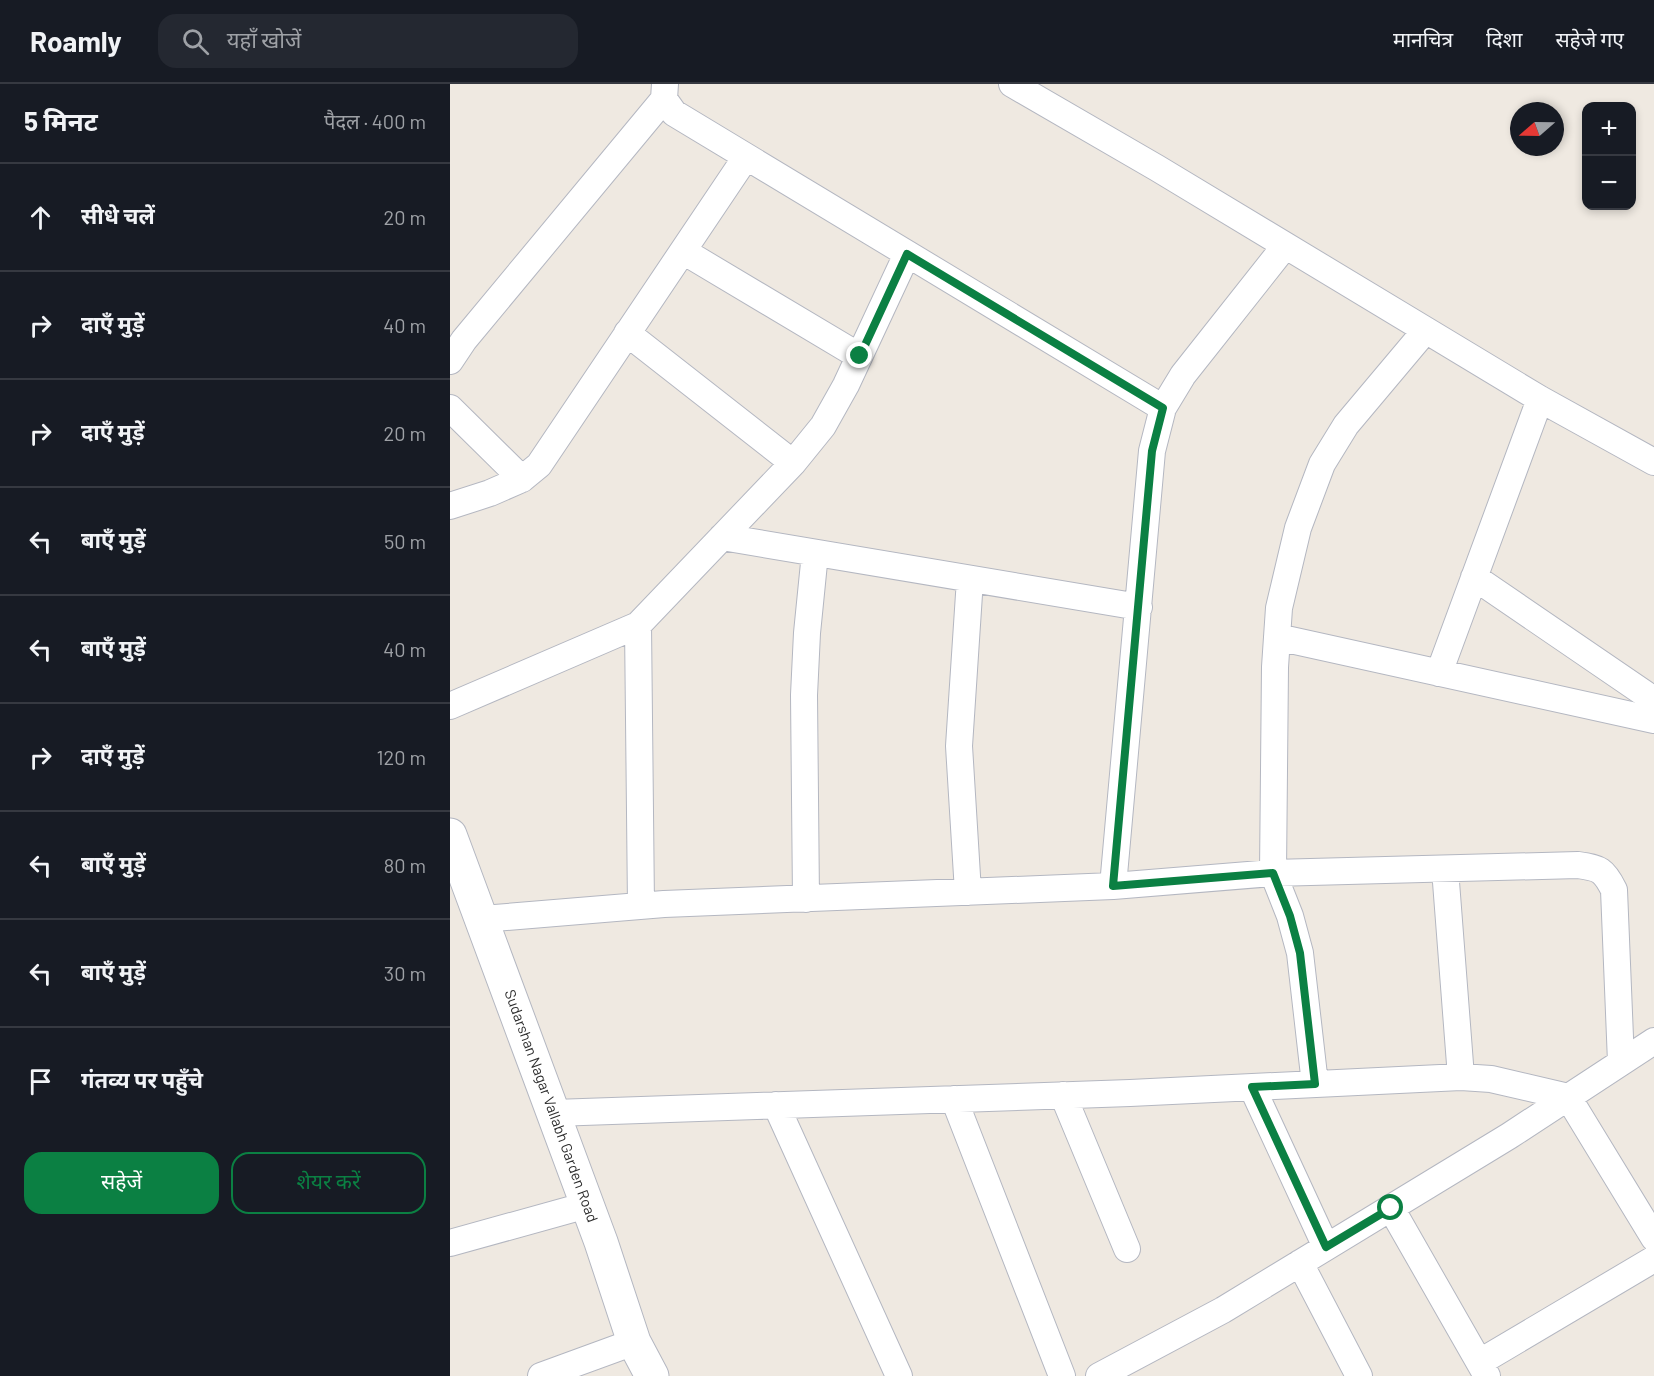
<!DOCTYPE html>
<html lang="hi">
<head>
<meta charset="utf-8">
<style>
  body { margin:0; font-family:Barlow,"Noto Sans Devanagari",sans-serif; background:#242831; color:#f1f3f6 }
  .controls { position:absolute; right:18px; top:18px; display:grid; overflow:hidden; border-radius:12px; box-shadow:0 3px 9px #0003 }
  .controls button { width:54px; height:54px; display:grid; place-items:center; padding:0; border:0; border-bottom:2px solid #363941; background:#171b24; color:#f1f3f6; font:30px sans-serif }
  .compass { position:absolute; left:1060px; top:18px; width:54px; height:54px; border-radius:50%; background:#171b24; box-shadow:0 3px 9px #0003; rotate:250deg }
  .stop { position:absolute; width:18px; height:18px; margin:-14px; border:4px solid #0b8043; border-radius:50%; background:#fff }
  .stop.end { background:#0b8043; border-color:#fff; box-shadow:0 2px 6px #0008 }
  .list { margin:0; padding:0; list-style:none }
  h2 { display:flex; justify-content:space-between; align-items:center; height:78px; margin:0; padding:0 24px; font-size:26px }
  h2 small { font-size:20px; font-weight:400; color:#9ea1a6 }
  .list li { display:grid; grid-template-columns:39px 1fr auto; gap:18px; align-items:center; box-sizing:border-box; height:108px; padding:0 24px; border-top:2px solid #363941 }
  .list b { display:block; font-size:22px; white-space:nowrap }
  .list em { font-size:20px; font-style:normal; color:#9ea1a6 }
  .actions { display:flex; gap:12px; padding:18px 24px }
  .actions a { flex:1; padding:14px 0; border:2px solid #0b8043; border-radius:18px; text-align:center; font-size:21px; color:#0b8043 }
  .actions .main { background:#0b8043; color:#fff }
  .icon { flex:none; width:33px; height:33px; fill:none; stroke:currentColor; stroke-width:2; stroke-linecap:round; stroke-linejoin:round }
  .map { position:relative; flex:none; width:1204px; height:1292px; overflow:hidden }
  header { display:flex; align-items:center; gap:36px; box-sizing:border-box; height:84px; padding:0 30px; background:#171b24; border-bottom:2px solid #363941 }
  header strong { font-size:28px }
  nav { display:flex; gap:33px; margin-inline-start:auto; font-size:21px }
  .search { width:420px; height:54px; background:#242831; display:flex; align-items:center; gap:15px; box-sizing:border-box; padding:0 21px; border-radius:18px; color:#9ea1a6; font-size:22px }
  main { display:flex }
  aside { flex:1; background:#171b24 }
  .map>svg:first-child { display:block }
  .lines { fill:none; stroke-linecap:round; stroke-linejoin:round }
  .street-casing { stroke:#b4b7c1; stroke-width:28 }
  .secondary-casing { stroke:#b4b7c1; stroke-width:35 }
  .street { stroke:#fff; stroke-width:26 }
  .secondary { stroke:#fff; stroke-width:33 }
  .route { stroke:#0b8043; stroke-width:8 }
  .labels { text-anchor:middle; stroke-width:4.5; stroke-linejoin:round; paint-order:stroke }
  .street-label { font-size:15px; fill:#2e2e2e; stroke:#fff }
</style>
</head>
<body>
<header>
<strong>Roamly</strong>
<div class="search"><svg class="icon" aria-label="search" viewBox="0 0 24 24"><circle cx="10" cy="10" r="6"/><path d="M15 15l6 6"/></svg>यहाँ खोजें</div>
<nav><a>मानचित्र</a><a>दिशा</a><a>सहेजे गए</a></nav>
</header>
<main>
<aside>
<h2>5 मिनट<small>पैदल · 400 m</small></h2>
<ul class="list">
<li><svg class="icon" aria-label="ahead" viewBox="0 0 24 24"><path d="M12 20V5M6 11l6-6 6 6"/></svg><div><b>सीधे चलें</b></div><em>20 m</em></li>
<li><svg class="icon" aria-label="right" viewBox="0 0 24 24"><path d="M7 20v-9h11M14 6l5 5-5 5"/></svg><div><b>दाएँ मुड़ें</b></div><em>40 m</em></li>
<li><svg class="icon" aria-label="right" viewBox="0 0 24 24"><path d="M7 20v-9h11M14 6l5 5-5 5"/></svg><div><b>दाएँ मुड़ें</b></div><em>20 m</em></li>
<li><svg class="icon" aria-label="left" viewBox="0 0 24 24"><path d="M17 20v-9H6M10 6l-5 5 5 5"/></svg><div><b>बाएँ मुड़ें</b></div><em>50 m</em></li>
<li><svg class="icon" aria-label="left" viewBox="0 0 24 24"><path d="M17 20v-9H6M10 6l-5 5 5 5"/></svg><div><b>बाएँ मुड़ें</b></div><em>40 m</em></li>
<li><svg class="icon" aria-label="right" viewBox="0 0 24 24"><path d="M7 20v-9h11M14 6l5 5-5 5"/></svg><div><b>दाएँ मुड़ें</b></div><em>120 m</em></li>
<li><svg class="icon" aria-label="left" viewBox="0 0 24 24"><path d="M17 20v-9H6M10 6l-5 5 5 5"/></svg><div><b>बाएँ मुड़ें</b></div><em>80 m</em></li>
<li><svg class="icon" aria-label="left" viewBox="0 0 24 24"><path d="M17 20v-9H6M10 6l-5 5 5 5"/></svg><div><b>बाएँ मुड़ें</b></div><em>30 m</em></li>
<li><svg class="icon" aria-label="arrive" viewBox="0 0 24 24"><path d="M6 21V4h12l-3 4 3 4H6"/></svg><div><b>गंतव्य पर पहुँचे</b></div></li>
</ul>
<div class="actions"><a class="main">सहेजें</a><a>शेयर करें</a></div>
</aside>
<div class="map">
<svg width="1204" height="1292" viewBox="0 0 1204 1292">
  <rect width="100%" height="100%" fill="#efe9e1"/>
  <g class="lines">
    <g class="street-casing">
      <path id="street" d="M215,0L214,15L224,29L713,324
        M562,0L707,84L1090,315L1204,378
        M233,167L409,272
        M177,249L343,379
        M0,277L14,256L214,15
        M0,324L72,395
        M0,422L40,409L72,395L89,381L296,73
        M272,453L689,523
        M1024,493L1204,616
        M188,541L191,822
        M827,553L1204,636
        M989,589L1090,315
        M0,622L188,541L343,379L373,342L396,301L457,170
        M995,785L1011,993
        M663,802L702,367L713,324L733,291L835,162
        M518,808L509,662L520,495
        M356,815L354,611L357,549L365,469
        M32,835L214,820L663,802L823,789L1128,781C1150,784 1154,786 1164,806L1171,978
        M865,1000L850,869L840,832L823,789L825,583L829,524L848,444L872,380L896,341L975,247
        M802,1003L876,1163
        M613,1011L677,1165
        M504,1015L612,1292
        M326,1021L449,1292
        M104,1029L680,1009L1011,993L1041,995L1118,1013L1204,1154
        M941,1124L1037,1292
        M0,1159L137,1121
        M850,1179L909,1292
        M1030,1278L1204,1175
        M91,1292L184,1258
        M649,1292L773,1226L1059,1052L1204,957"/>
    </g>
    <g class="secondary-casing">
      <path id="secondary" d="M0,751L151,1158L184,1258L202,1292"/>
    </g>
    <use href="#street" class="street"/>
    <use href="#secondary" class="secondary"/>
  </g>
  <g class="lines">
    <path class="route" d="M410,272L457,170L713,324L702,367L663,802L823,789L840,832L850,869L865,1000L802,1003L876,1163L941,1124"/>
  </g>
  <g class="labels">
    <g class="street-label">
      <text transform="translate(101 1022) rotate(70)" y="5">Sudarshan Nagar Vallabh Garden Road</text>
    </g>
  </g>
</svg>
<div class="controls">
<button>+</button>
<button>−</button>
</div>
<svg class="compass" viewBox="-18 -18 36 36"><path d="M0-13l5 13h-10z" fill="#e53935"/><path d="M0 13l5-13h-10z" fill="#9ea1a6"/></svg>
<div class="stop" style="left:941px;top:1124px"></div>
<div class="stop end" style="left:410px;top:272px"></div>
</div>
</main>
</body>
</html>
